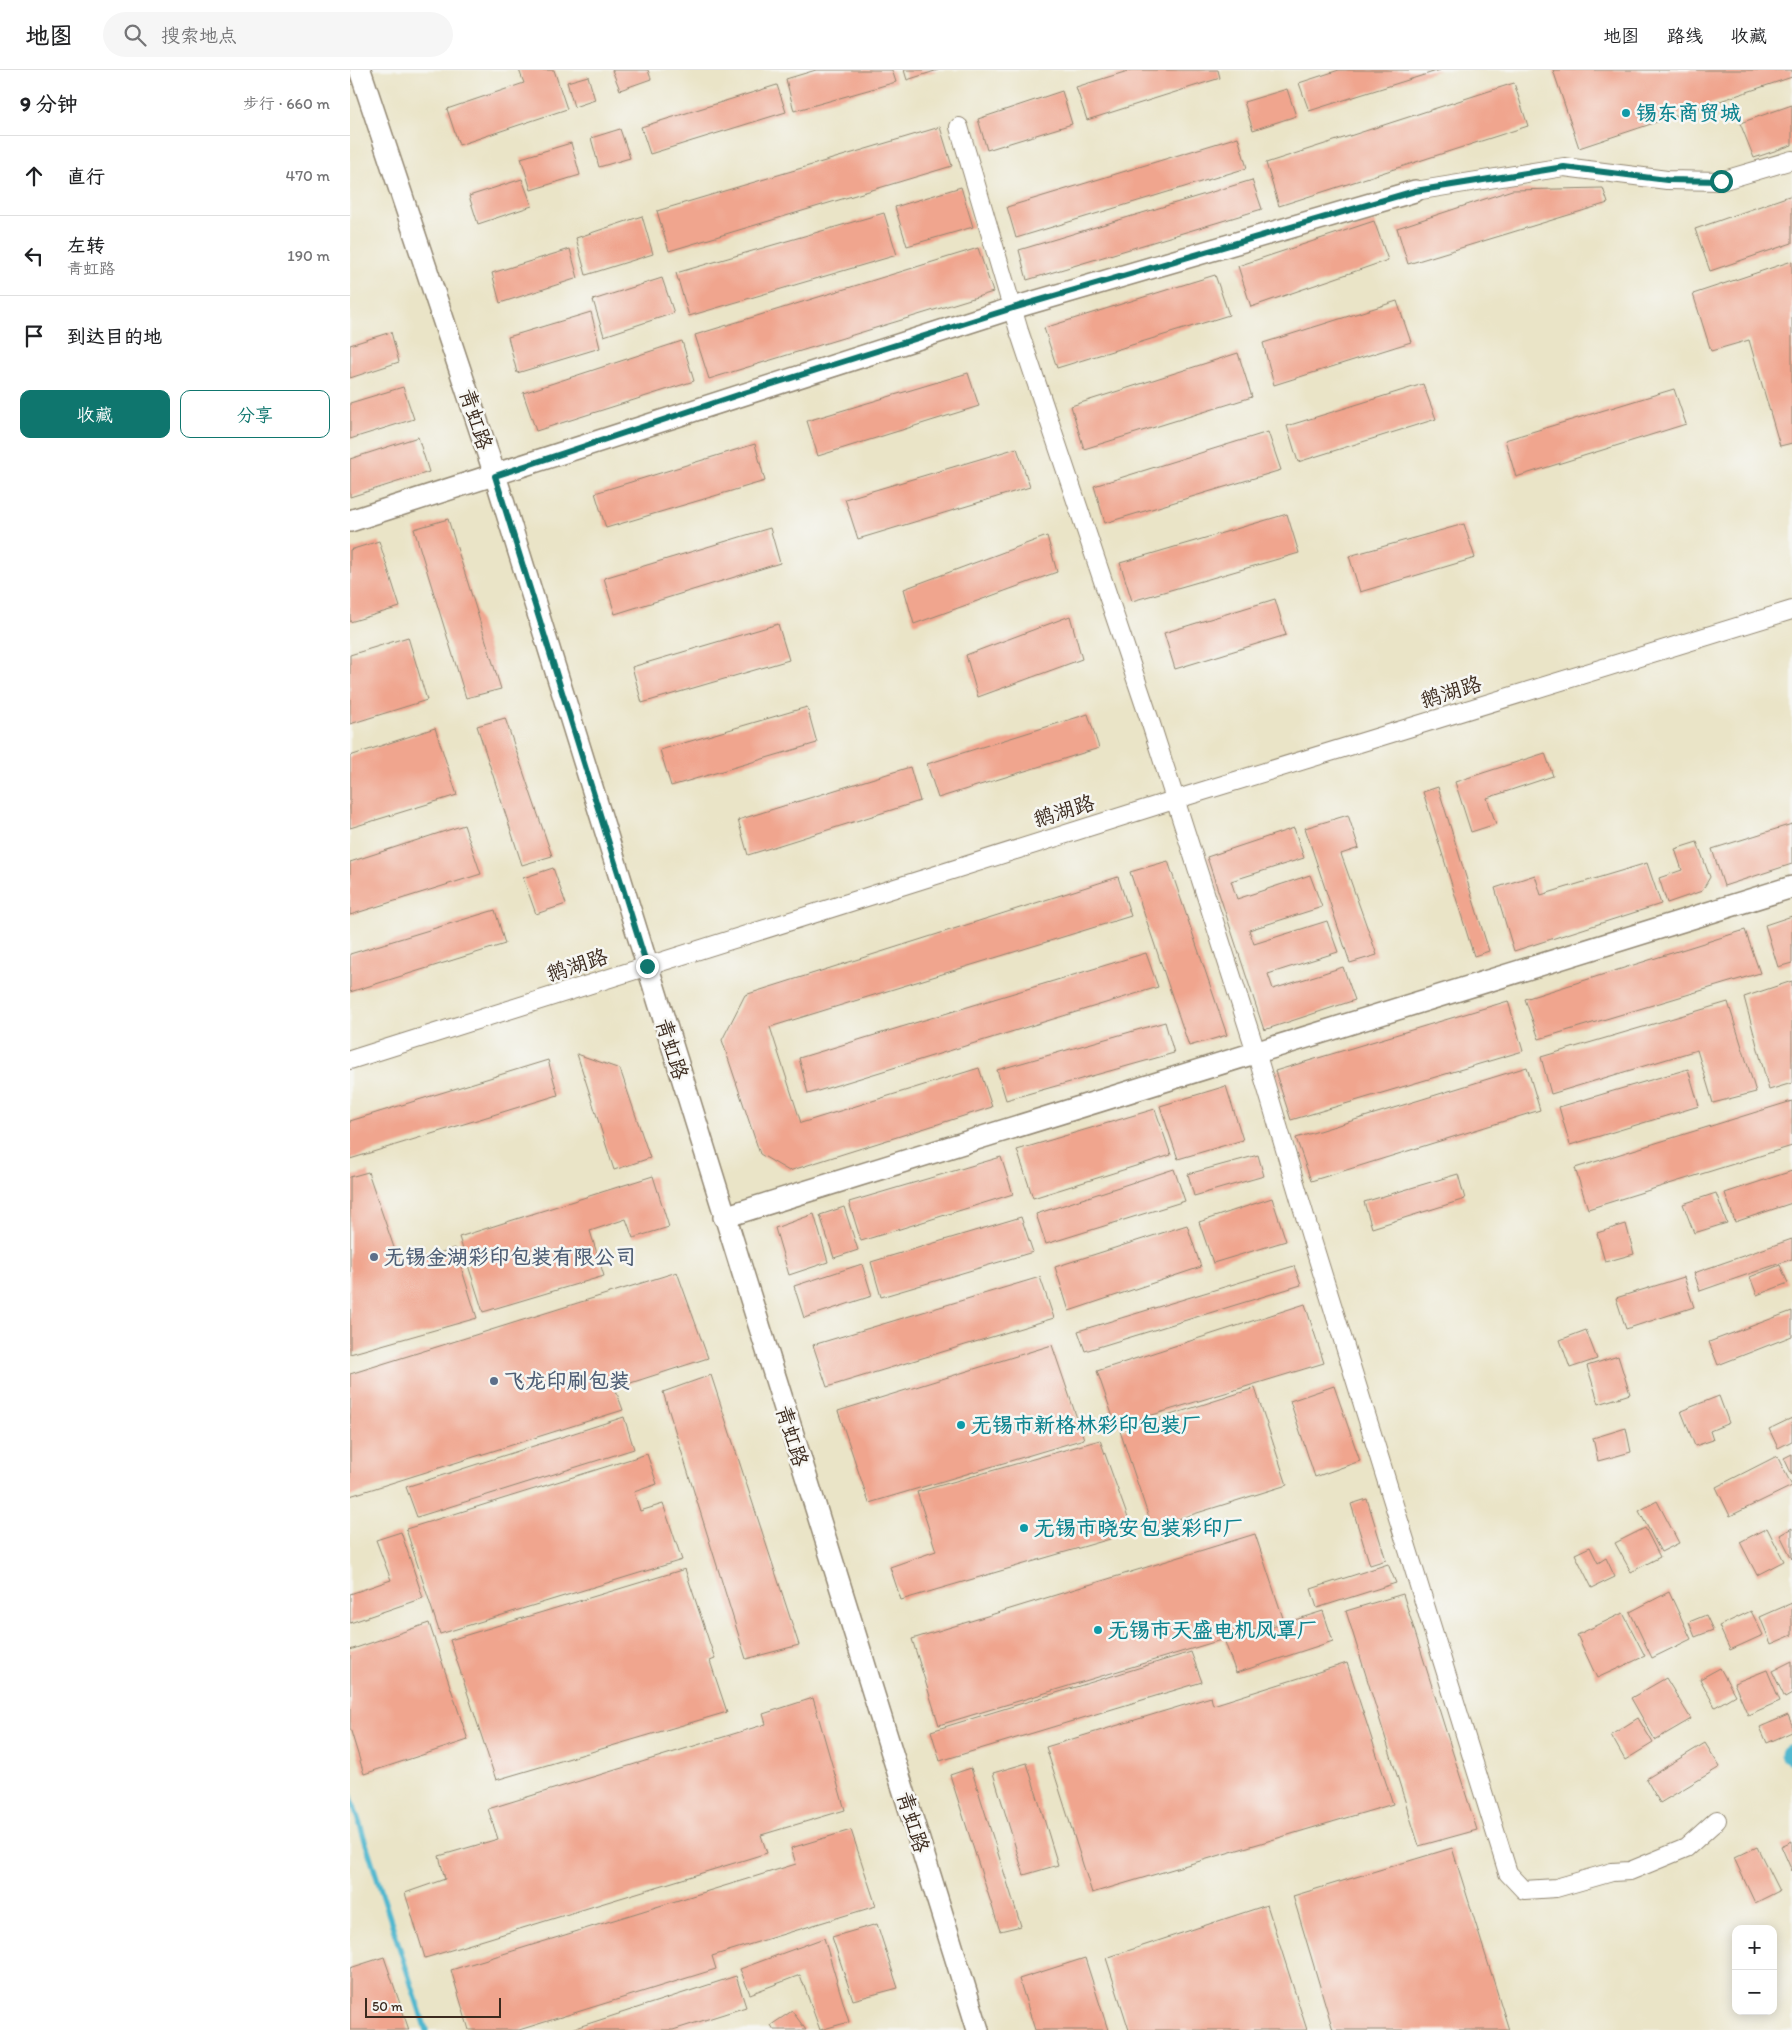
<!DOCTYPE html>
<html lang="zh">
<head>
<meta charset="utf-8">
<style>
  body { margin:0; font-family:Itim,"LXGW WenKai TC",sans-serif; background:#f6f6f6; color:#202124 }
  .controls { position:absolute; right:15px; bottom:15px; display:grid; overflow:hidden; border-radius:10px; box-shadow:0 2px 12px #0003 }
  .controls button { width:45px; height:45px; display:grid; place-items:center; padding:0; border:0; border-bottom:1px solid #e0e0e0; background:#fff; color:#202124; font:25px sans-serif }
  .scale { position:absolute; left:15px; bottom:12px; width:136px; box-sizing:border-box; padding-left:5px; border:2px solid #3b2a1e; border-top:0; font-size:14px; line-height:18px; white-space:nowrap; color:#3b2a1e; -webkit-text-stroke:4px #f6f6f2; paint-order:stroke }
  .stop { position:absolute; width:15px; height:15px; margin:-11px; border:4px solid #0f766e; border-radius:50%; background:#fff }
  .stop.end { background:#0f766e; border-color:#fff; box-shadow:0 1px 5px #0008 }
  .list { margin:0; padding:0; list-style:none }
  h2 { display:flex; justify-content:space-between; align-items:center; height:65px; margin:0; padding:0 20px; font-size:21px }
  h2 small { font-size:16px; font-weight:400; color:#757577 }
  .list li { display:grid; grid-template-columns:32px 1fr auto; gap:15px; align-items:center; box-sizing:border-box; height:80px; padding:0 20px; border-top:1px solid #e0e0e0 }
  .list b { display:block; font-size:19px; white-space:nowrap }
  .list p { margin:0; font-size:16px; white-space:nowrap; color:#757577 }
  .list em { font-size:16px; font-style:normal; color:#757577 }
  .actions { display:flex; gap:10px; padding:15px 20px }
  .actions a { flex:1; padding:11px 0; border:1px solid #0f766e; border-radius:10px; text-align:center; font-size:18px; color:#0f766e }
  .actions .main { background:#0f766e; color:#fff }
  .icon { flex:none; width:28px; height:28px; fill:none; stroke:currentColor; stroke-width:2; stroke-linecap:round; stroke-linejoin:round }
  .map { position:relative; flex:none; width:1442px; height:1960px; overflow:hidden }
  header { display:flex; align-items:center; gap:30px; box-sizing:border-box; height:70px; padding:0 25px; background:#fff; border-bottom:1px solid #e0e0e0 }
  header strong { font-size:24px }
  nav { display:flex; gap:28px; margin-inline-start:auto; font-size:18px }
  .search { width:350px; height:45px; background:#f6f6f6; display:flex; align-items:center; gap:12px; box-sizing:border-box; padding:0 18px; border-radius:28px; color:#757577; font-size:19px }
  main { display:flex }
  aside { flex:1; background:#fff }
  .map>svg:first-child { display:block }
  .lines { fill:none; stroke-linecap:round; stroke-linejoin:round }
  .stream { stroke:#51b8cf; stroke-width:5.5 }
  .canal { stroke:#51b8cf; stroke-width:19 }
  .building { fill:#f0a58e }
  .minor-casing { stroke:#928772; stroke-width:20 }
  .tertiary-casing { stroke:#928772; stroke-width:24 }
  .minor { stroke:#fff; stroke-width:18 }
  .tertiary { stroke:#fff; stroke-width:21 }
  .route { stroke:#0f766e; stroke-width:6 }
  .culture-dot { fill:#0f9aa8; stroke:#f6f6f2; stroke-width:2 }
  .service-dot { fill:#5c6f8a; stroke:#f6f6f2; stroke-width:2 }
  .labels { text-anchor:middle; stroke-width:5; stroke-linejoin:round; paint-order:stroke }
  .culture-label { font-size:21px; font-weight:bold; fill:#0d838f; stroke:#f6f6f2; text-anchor:start }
  .street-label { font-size:21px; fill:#3b2a1e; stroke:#f6f6f2 }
  .service-label { font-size:21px; font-weight:bold; fill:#4e5e75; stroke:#f6f6f2; text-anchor:start }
</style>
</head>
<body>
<header>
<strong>地图</strong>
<div class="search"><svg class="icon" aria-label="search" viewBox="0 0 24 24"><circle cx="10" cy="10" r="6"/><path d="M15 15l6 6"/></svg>搜索地点</div>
<nav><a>地图</a><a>路线</a><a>收藏</a></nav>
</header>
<main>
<aside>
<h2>9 分钟<small>步行 · 660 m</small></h2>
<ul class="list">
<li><svg class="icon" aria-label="ahead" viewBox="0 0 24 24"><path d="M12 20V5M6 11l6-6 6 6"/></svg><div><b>直行</b></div><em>470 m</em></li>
<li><svg class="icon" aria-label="left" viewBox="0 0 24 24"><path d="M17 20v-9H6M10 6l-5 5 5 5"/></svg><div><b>左转</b><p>青虹路</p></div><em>190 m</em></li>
<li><svg class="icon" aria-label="arrive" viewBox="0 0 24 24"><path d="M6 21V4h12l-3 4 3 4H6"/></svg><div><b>到达目的地</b></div></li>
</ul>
<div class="actions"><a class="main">收藏</a><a>分享</a></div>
</aside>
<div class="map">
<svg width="1442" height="1960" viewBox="0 0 1442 1960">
  <rect width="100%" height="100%" fill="#f6f6f2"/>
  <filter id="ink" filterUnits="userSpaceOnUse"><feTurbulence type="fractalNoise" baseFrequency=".02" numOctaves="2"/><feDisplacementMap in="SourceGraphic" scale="10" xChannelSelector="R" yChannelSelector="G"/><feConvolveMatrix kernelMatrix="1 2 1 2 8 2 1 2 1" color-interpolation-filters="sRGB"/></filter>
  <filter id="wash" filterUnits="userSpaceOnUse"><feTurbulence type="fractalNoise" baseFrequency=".0096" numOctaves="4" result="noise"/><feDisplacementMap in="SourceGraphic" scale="20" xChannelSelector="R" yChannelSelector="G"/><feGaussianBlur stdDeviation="1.12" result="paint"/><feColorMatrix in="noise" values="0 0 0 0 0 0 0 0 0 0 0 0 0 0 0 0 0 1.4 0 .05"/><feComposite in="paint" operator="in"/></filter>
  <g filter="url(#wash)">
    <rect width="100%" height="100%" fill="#eae4c7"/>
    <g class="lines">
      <path class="stream" d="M0,1724L76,1960"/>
      <path class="canal" d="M1440,1684L1442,1683"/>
    </g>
    <g id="blocks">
      <path class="building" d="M169,0H204L217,39L109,75L97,39L174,13Z
        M262,0H298L301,9L270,20Z
        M466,0H542L546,12L444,41L436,9Z
        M554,0H588L557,10Z
        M781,0H868L870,8L737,50L726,17Z
        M989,0H1090L959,41L949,13Z
        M1203,0H1442V7L1229,78Z
        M238,6L245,30L224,37L217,12Z
        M1164,13L1178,56L929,136L916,93Z
        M427,15L436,42L300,84L291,57Z
        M937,19L946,46L903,60L894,32Z
        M712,21L722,54L637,80L628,49Z
        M1442,35V75L1404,88L1390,53Z
        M590,57L602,96L319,181L307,141Z
        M270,59L280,88L249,97L241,68Z
        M888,67L897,98L666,168L657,137Z
        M221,73L230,105L181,120L171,88Z
        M172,109L182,136L128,154L119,126Z
        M902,110L912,139L677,210L669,180Z
        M611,117L623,157L557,176L545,137Z
        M1253,118L1258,133L1058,194L1047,158L1162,120Z
        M1442,125V173L1360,201L1345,159Z
        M534,143L547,185L339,246L326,203Z
        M292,146L303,184L236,205L226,168Z
        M1024,151L1038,190L901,237L888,196Z
        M628,178L643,222L359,309L345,265Z
        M220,179L228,208L150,233L142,203Z
        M1442,191V373L1430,376L1399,270L1361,281L1343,224Z
        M865,205L879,245L707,298L694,258Z
        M312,208L324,243L254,266L243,230Z
        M1047,231L1061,272L924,315L913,273Z
        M241,242L250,278L167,303L158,267Z
        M41,262L49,292L0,308V275Z
        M332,271L344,311L186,361L173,323Z
        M888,283L902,327L734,379L721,336Z
        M618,303L629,336L468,386L457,351Z
        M1073,314L1086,349L948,392L937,356Z
        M53,317L64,349L0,369V333Z
        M1324,319L1336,354L1166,407L1155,370Z
        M918,362L931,400L755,453L744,416Z
        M68,367L79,402L0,427V389Z
        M405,374L415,411L256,458L245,423Z
        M667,378L680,417L508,469L495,429Z
        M937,444L949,483L782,531L770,493Z
        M98,449L151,619L116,628L64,459Z
        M1114,454L1125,488L1010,522L999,486Z
        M420,458L430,493L265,544L254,508Z
        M697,466L707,502L564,554L554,519Z
        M29,471L50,537L0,552V480Z
        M925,529L936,565L825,599L814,563Z
        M720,546L732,589L628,627L616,585Z
        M428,554L439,590L292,633L282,597Z
        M58,567L77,630L0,654V585Z
        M457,637L467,673L321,716L310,680Z
        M738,644L749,678L588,728L577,694Z
        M155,648L202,786L172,795L127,656Z
        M85,658L107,725L0,758V686Z
        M1195,683L1203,706L1137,728L1146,754L1121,762L1105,712Z
        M560,697L570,731L398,785L388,750Z
        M1088,717L1139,881L1124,886L1073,722Z
        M998,745L1009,778L991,784L1027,885L1000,893L955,758Z
        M1442,754V794L1374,816L1362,779Z
        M114,755L131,804L0,845V792Z
        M944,758L954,788L881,811L887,829L960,805L972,837L899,860L904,874L977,851L988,882L918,904L923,919L993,897L1005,930L914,960L857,787Z
        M1347,772L1360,807L1352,821L1317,833L1309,808L1332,800L1325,779Z
        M818,791L877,965L839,976L780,802Z
        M1297,793L1311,834L1164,881L1145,818L1185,805L1191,825Z
        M203,798L216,834L186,844L173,808Z
        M768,807L781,846L420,957L451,1053L629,998L642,1037L439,1101L410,1084L372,970L395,925Z
        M145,840L155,874L0,922V884Z
        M1442,846V893L1428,897L1415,855Z
        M1395,860L1410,903L1189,969L1175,929Z
        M796,883L808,917L458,1024L449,988Z
        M1442,911V1013L1419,1020L1394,927Z
        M1158,931L1173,981L941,1050L925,1001Z
        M1378,932L1406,1022L1363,1033L1347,980L1201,1024L1191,987Z
        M815,952L824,983L656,1030L647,1000Z
        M227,984L270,999L300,1088L264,1100Z
        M198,990L208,1025L0,1089V1051Z
        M1177,997L1190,1040L961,1111L946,1068Z
        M1338,999L1349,1036L1220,1075L1209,1037Z
        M876,1016L893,1070L828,1089L810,1036Z
        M1442,1031V1076L1238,1139L1225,1098Z
        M805,1039L821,1085L683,1128L667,1080Z
        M908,1085L914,1106L844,1126L838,1104Z
        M651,1087L663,1124L511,1171L499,1132Z
        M824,1099L835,1131L696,1174L686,1144Z
        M1442,1101V1133L1385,1152L1375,1123Z
        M18,1102L50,1195L105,1178L127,1248L0,1284V1107Z
        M1108,1104L1115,1129L1022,1158L1014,1132Z
        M303,1106L319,1157L283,1168L276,1149L240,1161L254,1206L133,1242L109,1167Z
        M1366,1123L1377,1153L1344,1163L1333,1134Z
        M922,1128L936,1171L863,1193L849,1152Z
        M494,1137L508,1180L484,1188L470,1145Z
        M464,1144L478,1192L439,1205L425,1158Z
        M671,1147L683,1182L531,1227L521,1192Z
        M1276,1154L1284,1184L1255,1192L1247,1163Z
        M837,1155L851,1197L719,1241L705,1197Z
        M1442,1169V1189L1350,1221L1344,1203Z
        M512,1194L522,1226L454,1248L444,1216Z
        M1430,1195L1438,1213L1407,1225L1400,1207Z
        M944,1196L951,1215L735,1281L728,1261Z
        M327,1202L358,1288L265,1318L273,1340L0,1426V1304Z
        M690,1207L704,1248L477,1317L463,1275Z
        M1334,1207L1344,1237L1276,1259L1266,1228Z
        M955,1234L974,1293L766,1356L747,1301Z
        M1442,1241V1266L1368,1295L1359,1272Z
        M1236,1260L1247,1289L1220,1298L1210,1270Z
        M702,1275L734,1369L519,1433L488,1341Z
        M1268,1286L1280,1324L1249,1334L1237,1296Z
        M361,1305L449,1575L396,1589L313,1322Z
        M984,1316L1010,1391L965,1407L940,1331Z
        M905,1318L937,1415L802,1457L770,1361Z
        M1369,1326L1379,1353L1360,1361L1363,1370L1345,1376L1331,1341Z
        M274,1347L284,1379L67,1447L56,1417Z
        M1442,1348V1371L1428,1378L1419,1359Z
        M1276,1358L1281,1382L1248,1391L1243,1368Z
        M750,1370L778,1448L760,1469L551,1530L540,1497L586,1481L567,1422Z
        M297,1384L307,1414L284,1422L290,1441L313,1434L332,1490L90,1564L56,1459Z
        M1442,1384V1405L1434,1388Z
        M1427,1386L1442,1416L1380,1446L1366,1417Z
        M1017,1429L1036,1490L1020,1495L1001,1434Z
        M1307,1431L1329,1473L1311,1482L1289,1441Z
        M1295,1458L1310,1487L1281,1502L1265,1473Z
        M1417,1458L1434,1491L1407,1505L1390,1472Z
        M1442,1458V1489L1430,1465Z
        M51,1462L73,1528L0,1553V1524L41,1510L26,1470Z
        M905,1464L934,1551L589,1655L562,1569Z
        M1240,1477L1248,1493L1256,1488L1265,1507L1242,1518L1225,1484Z
        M1038,1494L1046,1513L967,1538L961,1519Z
        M335,1499L365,1589L360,1591L377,1642L146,1710L100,1570Z
        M1319,1522L1341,1569L1302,1588L1280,1542Z
        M1053,1524L1127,1760L1069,1776L996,1541Z
        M1442,1533V1565L1421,1574L1410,1547Z
        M973,1541L983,1571L886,1603L875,1572Z
        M1401,1541L1413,1565L1380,1580L1369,1556Z
        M1273,1543L1295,1586L1247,1608L1227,1565Z
        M1356,1545L1363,1560L1345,1567L1339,1552Z
        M79,1553L118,1670L14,1704L0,1658V1580Z
        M841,1582L852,1612L590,1691L581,1661Z
        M1442,1591V1624L1435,1628L1422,1601Z
        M997,1593L1043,1734L742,1823L696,1677L861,1627L863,1635Z
        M1370,1598L1385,1625L1365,1637L1350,1609Z
        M1417,1600L1430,1631L1398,1645L1384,1613Z
        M1316,1608L1341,1649L1305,1670L1281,1628Z
        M463,1628L495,1740L411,1765L417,1783L75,1888L55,1823L95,1809L89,1786L148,1769L138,1739L416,1654L413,1644Z
        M1438,1645L1442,1655V1662L1417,1673L1410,1657Z
        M1288,1648L1303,1673L1275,1690L1261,1665Z
        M1355,1673L1370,1697L1310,1733L1296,1709Z
        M677,1693L708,1795L674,1805L643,1703Z
        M621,1698L671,1856L650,1861L600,1705Z
        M501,1760L526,1836L362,1886L366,1899L169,1960H119L101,1900L446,1794L441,1778Z
        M1442,1771V1801L1431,1776Z
        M1407,1777L1429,1821L1405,1833L1384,1788Z
        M1102,1778L1159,1960H983L943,1826Z
        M917,1835L957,1960H779L756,1888Z
        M527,1854L548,1918L503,1930L482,1867Z
        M474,1868L499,1952L470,1960L450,1905L400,1924L390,1899Z
        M34,1887L59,1960H0V1898Z
        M735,1888L758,1960H685L669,1909Z
        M386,1906L396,1937L323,1960H219Z
        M442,1941L456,1960H424L421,1955Z"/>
    </g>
  </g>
  <g filter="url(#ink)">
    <use href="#blocks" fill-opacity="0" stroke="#928772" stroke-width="1"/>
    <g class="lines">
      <g class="minor-casing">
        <path id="minor" d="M609,57L669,261L801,654L906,982L962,1170L1158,1803L1174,1820L1206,1818L1262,1802L1280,1801L1336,1778L1367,1750
          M1065,121L1214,97L1317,110L1371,111L1442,90
          M0,990L824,730L1442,540"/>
      </g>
      <g class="tertiary-casing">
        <path id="tertiary" d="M10,0L145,405L628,1960
          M0,451L663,238L1065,121
          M374,1147L1442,817"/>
      </g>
      <use href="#minor" class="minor"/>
      <use href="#tertiary" class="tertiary"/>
    </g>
  </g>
  <g class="lines" filter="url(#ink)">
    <path class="route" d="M297,896L145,406L394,323L663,238L1065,121L1214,97L1317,110L1371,111"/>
  </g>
  <g class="culture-dot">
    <circle cx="1276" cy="43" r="5"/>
    <circle cx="611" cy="1355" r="5"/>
    <circle cx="674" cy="1458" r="5"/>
    <circle cx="748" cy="1560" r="5"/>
  </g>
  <g class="service-dot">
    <circle cx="24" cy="1187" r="5"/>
    <circle cx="144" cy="1311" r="5"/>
  </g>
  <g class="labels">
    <g class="culture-label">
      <text x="1286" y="50">锡东商贸城</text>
      <text x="621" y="1362">无锡市新格林彩印包装厂</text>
      <text x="684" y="1465">无锡市晓安包装彩印厂</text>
      <text x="758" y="1567">无锡市天盛电机风罩厂</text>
    </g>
    <g class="street-label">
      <text transform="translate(126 349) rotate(72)" y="7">青虹路</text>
      <text transform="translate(1101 622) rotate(-17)" y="7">鹅湖路</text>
      <text transform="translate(714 741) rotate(-17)" y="7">鹅湖路</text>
      <text transform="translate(227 895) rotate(-18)" y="7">鹅湖路</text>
      <text transform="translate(322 979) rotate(73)" y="7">青虹路</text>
      <text transform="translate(442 1366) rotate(73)" y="7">青虹路</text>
      <text transform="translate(563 1752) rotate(73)" y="7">青虹路</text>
    </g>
    <g class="service-label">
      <text x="34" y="1194">无锡金湖彩印包装有限公司</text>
      <text x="154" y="1318">飞龙印刷包装</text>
    </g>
  </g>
</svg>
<div class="controls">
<button>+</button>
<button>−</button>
</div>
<div class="scale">50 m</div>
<div class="stop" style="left:1371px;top:111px"></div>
<div class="stop end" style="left:297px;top:896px"></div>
</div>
</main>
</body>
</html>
